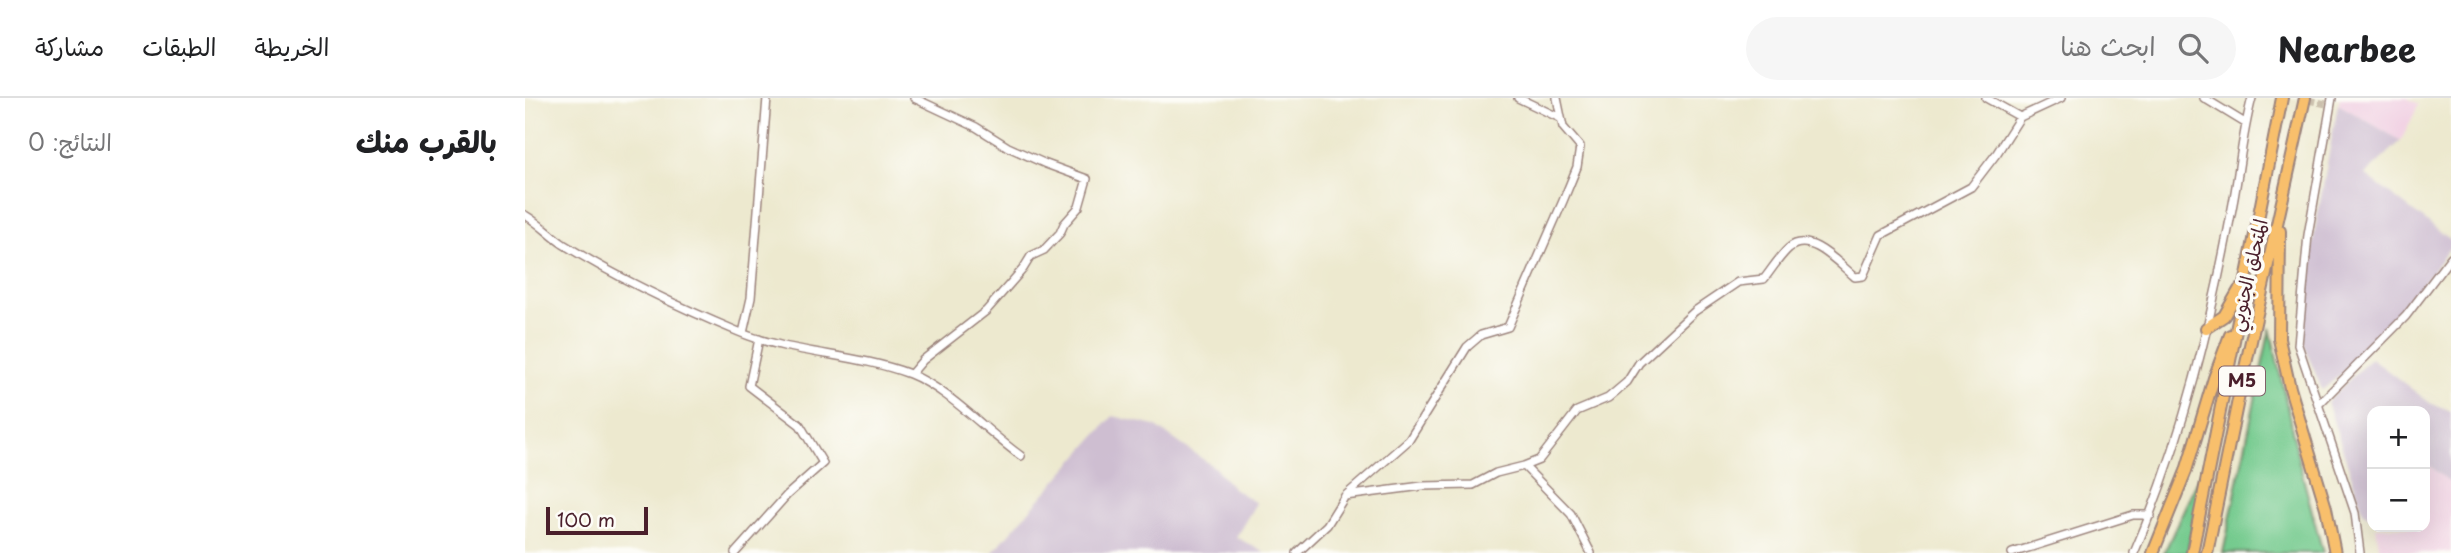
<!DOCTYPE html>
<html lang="ar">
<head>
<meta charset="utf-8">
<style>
  body { margin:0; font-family:"Playpen Sans","Playpen Sans Arabic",sans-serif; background:#f6f6f6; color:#202124; direction:rtl }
  .controls { position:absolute; right:21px; bottom:21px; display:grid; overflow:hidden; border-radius:14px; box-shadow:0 7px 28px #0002 }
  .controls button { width:63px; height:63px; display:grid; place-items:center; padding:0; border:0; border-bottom:2px solid #e0e0e0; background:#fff; color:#202124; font:35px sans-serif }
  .scale { position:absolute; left:21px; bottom:18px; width:102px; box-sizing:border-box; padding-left:7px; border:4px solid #4a1f2b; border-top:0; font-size:19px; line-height:24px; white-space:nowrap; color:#4a1f2b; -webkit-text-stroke:5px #fdfcf7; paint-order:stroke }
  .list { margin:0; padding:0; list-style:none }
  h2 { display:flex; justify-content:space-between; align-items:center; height:91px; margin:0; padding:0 28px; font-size:30px }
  h2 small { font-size:23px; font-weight:400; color:#757577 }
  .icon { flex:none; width:38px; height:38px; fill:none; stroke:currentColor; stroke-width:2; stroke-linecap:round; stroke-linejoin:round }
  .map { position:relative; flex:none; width:1926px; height:455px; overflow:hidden; direction:ltr }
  header { display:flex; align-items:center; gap:42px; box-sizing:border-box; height:98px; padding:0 35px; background:#fff; border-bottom:2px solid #e0e0e0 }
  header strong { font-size:33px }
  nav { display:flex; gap:38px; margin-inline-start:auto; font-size:24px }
  .search { width:490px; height:63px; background:#f6f6f6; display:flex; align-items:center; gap:18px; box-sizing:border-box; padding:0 24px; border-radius:38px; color:#757577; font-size:26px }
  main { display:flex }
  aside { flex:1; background:#fff }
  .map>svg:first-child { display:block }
  .built { fill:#f1d0e3 }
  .industrial { fill:#cebed1 }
  .green { fill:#75ca8e; stroke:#60745c; stroke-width:2 }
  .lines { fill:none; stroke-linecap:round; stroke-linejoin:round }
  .minor-tunnel { stroke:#ccc1ae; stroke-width:7; stroke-dasharray:7 3.5; stroke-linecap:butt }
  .minor-casing { stroke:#9c847d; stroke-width:10 }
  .highway-casing { stroke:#9c847d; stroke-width:14 }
  .minor { stroke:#fff; stroke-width:7 }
  .highway { stroke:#f8bf6c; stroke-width:10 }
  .labels { text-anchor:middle; stroke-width:7; stroke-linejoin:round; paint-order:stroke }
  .shield { fill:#fdfcf7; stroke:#806168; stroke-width:2 }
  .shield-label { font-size:18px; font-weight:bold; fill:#4a1f2b }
  .street-label { font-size:19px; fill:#4a1f2b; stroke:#fdfcf7 }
</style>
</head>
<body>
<header>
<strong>Nearbee</strong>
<div class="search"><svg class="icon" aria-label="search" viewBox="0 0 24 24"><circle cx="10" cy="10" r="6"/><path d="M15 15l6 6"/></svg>ابحث هنا</div>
<nav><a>الخريطة</a><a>الطبقات</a><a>مشاركة</a></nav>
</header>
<main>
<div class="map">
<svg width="1926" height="455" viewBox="0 0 1926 455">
  <rect width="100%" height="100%" fill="#fdfcf7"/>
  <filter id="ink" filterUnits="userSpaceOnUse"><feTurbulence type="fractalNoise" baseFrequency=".0143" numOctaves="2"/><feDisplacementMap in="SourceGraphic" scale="14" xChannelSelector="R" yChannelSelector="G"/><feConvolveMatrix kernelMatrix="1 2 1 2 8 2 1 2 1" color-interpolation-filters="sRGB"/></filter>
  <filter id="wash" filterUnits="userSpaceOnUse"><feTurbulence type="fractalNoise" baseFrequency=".00686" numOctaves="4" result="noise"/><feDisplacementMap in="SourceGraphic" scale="28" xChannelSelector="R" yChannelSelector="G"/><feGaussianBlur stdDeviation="1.57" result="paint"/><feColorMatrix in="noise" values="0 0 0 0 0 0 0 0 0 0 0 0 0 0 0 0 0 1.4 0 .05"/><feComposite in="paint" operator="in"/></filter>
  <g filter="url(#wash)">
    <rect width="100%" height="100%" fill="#ede9cf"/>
    <path class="built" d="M1815,0H1882L1894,6L1876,43L1813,6Z
      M1900,364L1926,385V455H1855L1851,429H1900Z"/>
    <path class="industrial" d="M1813,6L1876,43L1840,77L1926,142V148L1875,216L1825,269L1797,292L1779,247L1781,215L1789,137Z
      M1846,260L1905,305L1926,314V385L1900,364V313H1847V421L1838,413L1802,304Z
      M588,318L630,328L689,369L708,390L731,405L711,439L740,455H467Z"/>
    <path class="green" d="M1745,230L1774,364L1798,455H1698Z
      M1680,365L1662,455H1639Z"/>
  </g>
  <g filter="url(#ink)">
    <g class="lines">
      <path class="minor-tunnel" d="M1773,0L1806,7"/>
      <g class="minor-casing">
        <path id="minor" d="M993,0L1035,20
          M1461,0L1495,19L1536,0
          M1679,0L1720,25
          M1807,0L1783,137L1773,247L1830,415L1835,455
          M0,117C14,125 25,137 38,146C94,181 154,209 214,234C269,257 329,255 385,276C423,291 462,334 496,358
          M218,235L226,200L242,0
          M386,276L398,262L461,213L498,171L506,158L519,152L535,135L539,126L554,109L562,81L521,66L483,49L451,29L389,0
          M1793,307L1881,218L1926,159
          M999,368L1046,416L1066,455
          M820,398L897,388L948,387L971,375L999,368L1014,362L1052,313L1083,300L1102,284L1114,265L1170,213L1213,184L1239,181C1247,171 1254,159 1264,150C1285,132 1314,166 1330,179L1338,178L1356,137L1446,89L1472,55L1495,19
          M210,455L262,397L298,365L275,327L224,288L234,241
          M772,455L802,427L820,398L884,342L942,249L956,237L983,229L1038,103L1052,69L1055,49L1038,29L1032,0
          M1487,455L1608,417H1626
          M1609,455C1658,342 1687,221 1709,100C1715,66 1718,33 1727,0"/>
      </g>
      <g class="highway-casing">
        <path id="highway" d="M1755,133L1754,241L1765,290L1801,410L1810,455
          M1681,230L1699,218L1714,192
          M1628,455L1661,373L1689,280L1705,237
          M1667,455L1757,0
          M1682,455L1714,297L1780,0"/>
      </g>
      <use href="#minor" class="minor"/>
      <use href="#highway" class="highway"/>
    </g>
  </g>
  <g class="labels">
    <rect class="shield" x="1694" y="268.5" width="46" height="29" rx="5"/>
    <g class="shield-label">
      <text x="1717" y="289">M5</text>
    </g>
    <g class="street-label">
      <text transform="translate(1723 177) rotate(-77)" y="7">المتحلق الجنوبي</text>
    </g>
  </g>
</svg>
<div class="controls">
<button>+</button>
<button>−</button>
</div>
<div class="scale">100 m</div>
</div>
<aside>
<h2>بالقرب منك<small>النتائج: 0</small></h2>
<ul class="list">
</ul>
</aside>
</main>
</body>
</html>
